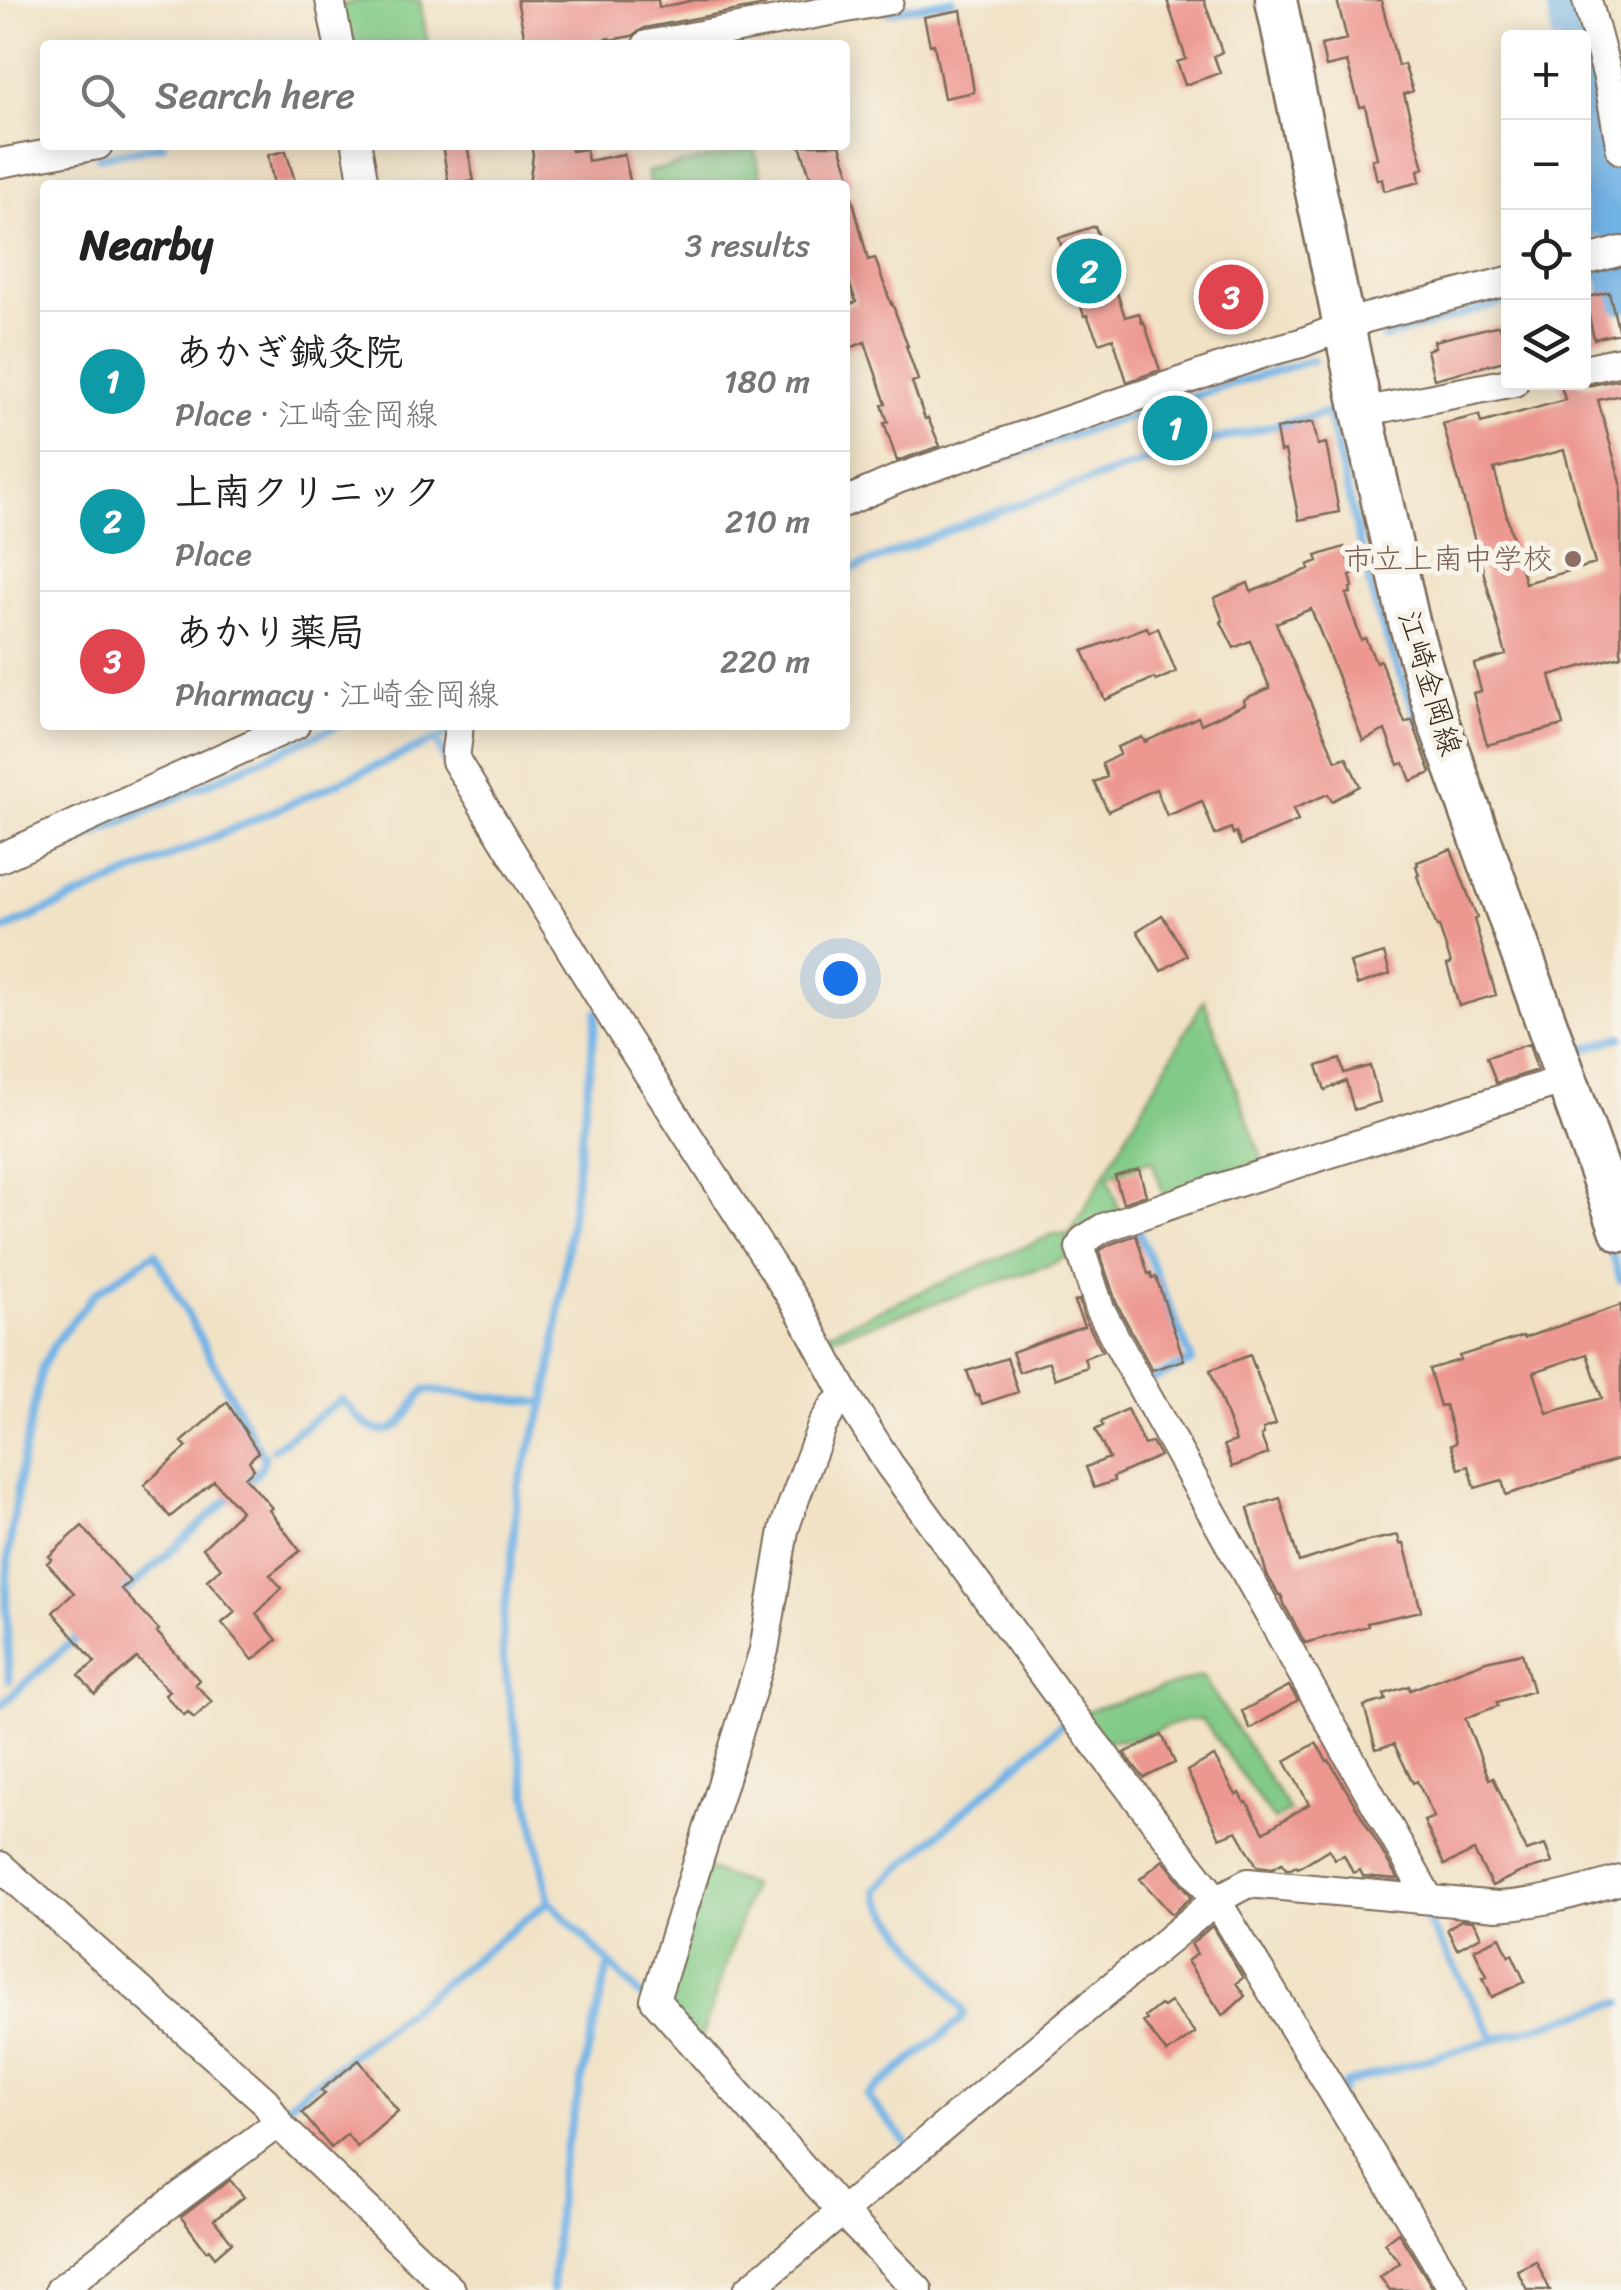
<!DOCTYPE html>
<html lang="en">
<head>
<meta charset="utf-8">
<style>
  body { margin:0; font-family:Sriracha,"Klee One",sans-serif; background:#f6f6f6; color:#222 }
  .controls { position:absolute; right:30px; top:30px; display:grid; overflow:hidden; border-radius:10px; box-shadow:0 5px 25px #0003 }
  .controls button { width:90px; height:90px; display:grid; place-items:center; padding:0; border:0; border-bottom:2px solid #e0e0e0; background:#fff; color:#222; font:50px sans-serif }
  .you { position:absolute; left:840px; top:978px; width:35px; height:35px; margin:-25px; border:8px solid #fff; border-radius:50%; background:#1a73e8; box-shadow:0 0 0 15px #1a73e833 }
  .badge { display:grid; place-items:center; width:65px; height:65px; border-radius:50%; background:#c8321e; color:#fff; font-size:32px; font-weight:700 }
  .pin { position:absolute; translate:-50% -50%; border:5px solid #fff; box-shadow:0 2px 10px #0006 }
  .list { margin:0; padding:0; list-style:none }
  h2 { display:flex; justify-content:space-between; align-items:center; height:130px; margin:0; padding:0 40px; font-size:42px }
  h2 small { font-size:32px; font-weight:400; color:#767676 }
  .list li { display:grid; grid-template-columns:65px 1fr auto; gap:30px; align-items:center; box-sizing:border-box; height:140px; padding:0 40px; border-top:2px solid #e0e0e0 }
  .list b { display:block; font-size:38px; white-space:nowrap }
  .list p { margin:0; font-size:32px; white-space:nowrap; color:#767676 }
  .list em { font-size:32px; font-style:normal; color:#767676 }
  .icon { flex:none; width:55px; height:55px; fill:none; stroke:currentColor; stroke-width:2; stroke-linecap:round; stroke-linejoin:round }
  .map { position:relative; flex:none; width:1621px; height:2290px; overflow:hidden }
  .search { position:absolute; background:#fff; box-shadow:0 5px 25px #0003; left:40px; top:40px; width:810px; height:110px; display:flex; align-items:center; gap:25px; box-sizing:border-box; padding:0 35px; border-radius:10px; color:#767676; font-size:38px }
  .panel { position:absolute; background:#fff; box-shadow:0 5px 25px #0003; left:40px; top:180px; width:810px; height:550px; border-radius:10px }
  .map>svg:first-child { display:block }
  .green { fill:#82ca87; stroke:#5e7a52; stroke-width:2.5 }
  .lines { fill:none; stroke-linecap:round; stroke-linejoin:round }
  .stream { stroke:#72b3e6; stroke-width:8 }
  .river { stroke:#72b3e6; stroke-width:42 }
  .building { fill:#ed9791; fill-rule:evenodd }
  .minor-casing { stroke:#7b6a59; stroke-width:32 }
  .secondary-casing { stroke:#7b6a59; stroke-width:45 }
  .minor { stroke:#fff; stroke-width:28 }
  .secondary { stroke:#fff; stroke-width:40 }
  .education-dot { fill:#8d6e63; stroke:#f7f3e8; stroke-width:4 }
  .labels { text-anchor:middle; stroke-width:10; stroke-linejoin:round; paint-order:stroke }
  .education-label { font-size:30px; fill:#785e54; stroke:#f7f3e8; text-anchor:end }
  .street-label { font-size:30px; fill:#3b2a1e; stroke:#f7f3e8 }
</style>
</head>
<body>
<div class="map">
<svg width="1621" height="2290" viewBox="0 0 1621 2290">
  <rect width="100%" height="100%" fill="#f7f3e8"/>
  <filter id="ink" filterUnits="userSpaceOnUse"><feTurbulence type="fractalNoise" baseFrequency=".01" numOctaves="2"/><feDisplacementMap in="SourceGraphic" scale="20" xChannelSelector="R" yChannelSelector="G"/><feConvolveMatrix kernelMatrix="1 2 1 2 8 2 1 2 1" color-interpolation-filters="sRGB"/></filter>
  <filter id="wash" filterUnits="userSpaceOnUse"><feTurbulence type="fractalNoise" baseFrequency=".0048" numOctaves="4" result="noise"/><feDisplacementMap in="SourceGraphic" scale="40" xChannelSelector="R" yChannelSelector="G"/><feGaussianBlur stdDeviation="2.25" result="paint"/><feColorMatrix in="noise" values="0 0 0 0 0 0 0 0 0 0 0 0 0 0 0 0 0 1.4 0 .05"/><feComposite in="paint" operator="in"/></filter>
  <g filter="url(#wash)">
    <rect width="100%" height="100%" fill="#f1e2c6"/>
    <path class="green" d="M363,0H420L428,45H348L341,5Z
      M754,148L763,185H650L647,172Z
      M1204,1000L1265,1168L1166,1201L1152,1160L1108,1176L1121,1217L1070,1234Z
      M1054,1234H1066L1069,1237L1064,1248L1068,1256L1052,1264L822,1341L820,1336Z
      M1202,1676L1290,1811L1274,1820L1202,1719C1174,1719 1152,1736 1125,1740C1117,1741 1108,1740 1101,1740L1080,1713Z
      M706,1869L752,1885L700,2044L663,2003Z"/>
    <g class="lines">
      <path class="stream" d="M1549,0L1556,38
        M888,12L952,0
        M99,157L163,145
        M1584,185L1593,236
        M1584,279L1621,272
        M1384,338L1508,301
        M1328,413L1377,613L1418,720
        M845,517C999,457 1155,406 1313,360
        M845,572L985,516L1194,445L1335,411
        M436,739L446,763
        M0,876L339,725
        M0,931L451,733
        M1586,1048L1621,1037
        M1137,1228L1192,1361L1149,1381
        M1607,1240L1621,1280
        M545,1403L518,1486L512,1555L503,1620V1659L516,1736L549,1901L649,2004
        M273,1449L342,1399C355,1415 377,1445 401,1423C410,1414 415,1400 425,1390L545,1403L554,1353L597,1012
        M120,1597L255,1475L262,1466L265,1456
        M9,1680L6,1594L9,1551L21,1466L42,1367L56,1342L95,1293L155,1253L263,1457
        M0,1706L80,1634
        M1421,1908L1494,2039
        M1343,2091L1342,2088L1347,2083L1621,2002
        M279,2105H287L549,1901
        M909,2146L867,2096L961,2020L964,2014L962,2008L881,1902L877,1889L1066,1720
        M552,2290L560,2172L609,1963"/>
      <path class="river" d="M1573,0L1580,38
        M1584,57L1615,223
        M1617,268L1621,293"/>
    </g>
    <g id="blocks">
      <path class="building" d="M517,0H658L659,8L694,0H764L765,5L644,28L632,36L611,40L610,38L578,45H526Z
        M1167,0H1204L1222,52L1214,56L1220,73L1185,85L1177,62L1186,59Z
        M1337,0H1381L1398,66L1404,64L1413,91L1404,94L1424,168L1418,170L1420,182L1384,191L1382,179L1377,180L1372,159L1377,158L1365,106L1360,107L1347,62L1326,67L1321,45L1347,39Z
        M961,10L974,92L944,98L934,44L930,45L924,17Z
        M442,145H467L474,181L449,185Z
        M531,145H570L571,151L586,149L588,161L624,154L631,185H529L533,155Z
        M800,145H840L853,185H813Z
        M286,151L296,185H274L268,155Z
        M852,197L868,260L875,258L891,304L892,303L908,346H906L918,380L912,382L925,419L928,418L940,446L897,461L884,423L888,422L882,405L886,404L865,342L845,350V306L856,302L845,270V198Z
        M1095,226L1125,317L1139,313L1142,323L1144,322L1160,370L1127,382L1113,338L1099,343L1087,315L1084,316L1059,238Z
        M1239,273L1252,311L1223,321L1211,283Z
        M1609,292L1619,333L1594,339L1585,298Z
        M1500,325L1508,360L1434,379L1427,350L1435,347L1434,341Z
        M1621,379V395L1598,400L1621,483V656L1550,675L1563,725L1487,745L1473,693L1481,691L1474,664L1506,655L1443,424L1479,415L1481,423L1565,400L1560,382H1574L1587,386ZM1564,450L1595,564L1525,583L1494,469Z
        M1188,412L1194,436L1162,444L1156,421Z
        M1313,422L1318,445L1326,443L1339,512L1299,520L1285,451L1280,452L1276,429Z
        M1344,547L1353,574L1350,575L1353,587L1350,588L1351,593L1346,594L1361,640L1365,638L1376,662L1380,660L1405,723L1412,720L1431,773L1411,781L1404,763L1398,765L1385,730L1363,741L1311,609L1276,623L1336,761L1346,757L1360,786L1332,801L1328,794L1293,809L1298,821L1241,845L1236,832L1233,834L1231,828L1215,835L1202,801L1167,816L1156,789L1108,811L1094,782L1107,777L1102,764L1120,754L1117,747L1142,737L1145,742L1198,717L1201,724L1245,704L1244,700L1248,697L1270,688L1250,641L1234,648L1221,622L1223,621L1214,598L1248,583L1251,592L1309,569L1308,565L1318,561L1316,556Z
        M1147,627L1149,632L1158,628L1176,672L1156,681L1154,678L1105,700L1083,651Z
        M1451,849L1477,918L1474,919L1496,995L1459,1006L1447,965L1451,963L1439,926L1437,927L1417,876L1419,875L1416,866L1418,865L1417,862Z
        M1162,915L1187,955L1161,971L1137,931Z
        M1384,953L1390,974L1357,985L1350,963Z
        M1529,1044L1537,1070L1496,1083L1487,1057Z
        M1340,1059L1344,1073L1370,1066L1380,1102L1354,1110L1346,1081L1325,1090L1317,1066Z
        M1139,1169L1146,1195L1123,1203L1115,1176Z
        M1136,1235L1148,1274L1151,1273L1152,1278L1156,1277L1184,1360L1152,1370L1116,1302L1099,1251L1111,1244Z
        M1079,1300L1084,1317L1102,1351L1084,1358L1087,1367L1055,1379L1049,1362L1019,1372L1012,1352L1084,1326L1074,1302Z
        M1621,1305V1458L1506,1495L1502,1480L1475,1488L1469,1466L1459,1469L1451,1445L1456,1443L1445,1405L1440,1406L1429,1369L1460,1360L1459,1356L1523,1336L1524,1338ZM1587,1354L1602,1398L1547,1413L1534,1372Z
        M1250,1355L1276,1424L1263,1429L1264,1434L1261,1436L1268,1454L1232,1467L1224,1445L1236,1441L1210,1370Z
        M1007,1358L1018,1392L982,1404L978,1395L976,1396L967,1371Z
        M227,1402L258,1452L249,1461L254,1469L245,1477L272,1508L269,1510L300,1551L270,1575L282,1588L256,1614L277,1640L253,1660L222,1623L235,1612L207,1580L221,1568L203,1548L241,1511L214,1481L170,1517L144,1485L187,1447L182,1442Z
        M1127,1409L1144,1445L1152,1442L1160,1456L1113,1477L1114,1481L1094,1488L1086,1467L1109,1458L1095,1430L1103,1426L1101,1422Z
        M1280,1498L1299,1562L1359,1543L1398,1535L1400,1544L1404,1543L1421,1611L1367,1623L1368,1626L1305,1643L1285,1606L1281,1595H1279L1267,1575L1248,1508Z
        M82,1526L130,1582L121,1589L159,1630L157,1632L199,1680L195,1684L212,1702L194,1718L188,1712L184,1715L165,1695L169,1691L137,1658L95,1694L79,1675L95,1662L53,1612L74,1593L47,1563L52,1559L49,1556Z
        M1522,1653L1533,1691L1497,1702L1498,1706L1465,1718L1489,1779L1493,1777L1526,1851L1545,1845L1552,1863L1521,1872L1492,1886L1474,1851L1444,1865L1424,1821L1434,1817L1417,1781L1413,1783L1394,1744L1376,1749L1364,1706L1386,1700L1384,1694L1409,1686L1410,1690L1486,1661Z
        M1289,1686L1298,1700L1250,1729L1242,1711Z
        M1162,1735L1175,1763L1144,1778L1124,1753Z
        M1316,1743L1327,1761L1329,1760L1398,1879L1363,1876L1360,1870L1353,1873L1344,1855L1335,1859L1329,1849L1298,1868L1296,1866L1291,1869H1286L1282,1863L1273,1868L1257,1866L1237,1831L1220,1838L1187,1771L1214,1756L1236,1795L1240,1793L1245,1803L1247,1802L1264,1832L1309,1804L1285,1761Z
        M1163,1860L1192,1897L1172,1914L1140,1879Z
        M1461,1920L1473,1921L1481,1936L1457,1949L1447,1929Z
        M1212,1926L1243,1978L1236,1983L1245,1996L1223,2016L1187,1961L1197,1954L1191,1944Z
        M1500,1937L1509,1956L1512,1954L1525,1982L1492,1997L1483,1977L1487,1976L1474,1949Z
        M1170,2002L1195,2033L1167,2053L1143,2022L1147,2020L1145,2017L1160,2005L1163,2007Z
        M359,2060L398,2111L357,2147L347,2134L331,2148L302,2113L325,2094L321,2090Z
        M230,2180L244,2197L214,2220L232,2242L215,2257L209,2249L206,2251L181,2217Z
        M1398,2232L1434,2290H1390L1380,2277L1400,2263L1384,2243Z
        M1536,2261L1550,2290H1527L1517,2270Z"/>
    </g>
  </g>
  <g filter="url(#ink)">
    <use href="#blocks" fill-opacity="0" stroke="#7b6a59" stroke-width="2.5"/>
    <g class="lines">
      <g class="minor-casing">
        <path id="minor" d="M330,0L339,45
          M1587,0L1608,78L1621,150
          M647,45L889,0
          M357,145L364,185
          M0,163L98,145
          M1584,261L1621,251
          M1584,369L1621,361
          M1362,412L1514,382
          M845,502L900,478L1267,352L1301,343L1366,318L1508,281
          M458,725C460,738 454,748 456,761L619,1028L799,1309L848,1399L889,1464L1066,1706L1216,1900L1454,2290
          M0,858L295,725
          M848,1399L834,1406L822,1426L791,1509L784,1530L764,1650L655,2000L842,2212L918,2290
          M0,1866L265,2101L280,2126L451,2290
          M1429,1899L1131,1368L1100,1309L1080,1248L1084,1240L1103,1228L1213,1190L1566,1079
          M60,2290L151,2218L278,2123
          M748,2290L1216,1900L1248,1883L1497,1906C1540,1904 1579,1892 1621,1880"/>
      </g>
      <g class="secondary-casing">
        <path id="secondary" d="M1276,0L1362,412L1409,622L1437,718L1621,1231"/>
      </g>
      <use href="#minor" class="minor"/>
      <use href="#secondary" class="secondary"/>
    </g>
  </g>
  <circle class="education-dot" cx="1573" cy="559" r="10"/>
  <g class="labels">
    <g class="education-label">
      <text x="1553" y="569">市立上南中学校</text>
    </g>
    <g class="street-label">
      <text transform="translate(1430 683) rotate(73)" y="10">江崎金岡線</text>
    </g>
  </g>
</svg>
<div class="controls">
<button>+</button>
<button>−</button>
<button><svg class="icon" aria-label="locate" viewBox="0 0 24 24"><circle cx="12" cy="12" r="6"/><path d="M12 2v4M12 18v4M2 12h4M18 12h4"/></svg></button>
<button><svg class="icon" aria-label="layers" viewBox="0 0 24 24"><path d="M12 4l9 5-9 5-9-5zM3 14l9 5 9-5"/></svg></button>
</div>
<div class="you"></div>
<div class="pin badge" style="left:1175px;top:428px;background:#0f9aa8">1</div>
<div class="pin badge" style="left:1089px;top:271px;background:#0f9aa8">2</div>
<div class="pin badge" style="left:1231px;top:297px;background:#e0444e">3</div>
<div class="search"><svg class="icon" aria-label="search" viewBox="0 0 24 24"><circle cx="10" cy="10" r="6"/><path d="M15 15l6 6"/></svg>Search here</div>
<section class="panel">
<h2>Nearby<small>3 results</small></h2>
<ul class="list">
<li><span class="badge" style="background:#0f9aa8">1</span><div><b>あかぎ鍼灸院</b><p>Place · 江崎金岡線</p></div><em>180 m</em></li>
<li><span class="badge" style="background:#0f9aa8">2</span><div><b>上南クリニック</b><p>Place</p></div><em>210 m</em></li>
<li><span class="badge" style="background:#e0444e">3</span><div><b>あかり薬局</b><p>Pharmacy · 江崎金岡線</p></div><em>220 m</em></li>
</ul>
</section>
</div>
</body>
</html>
